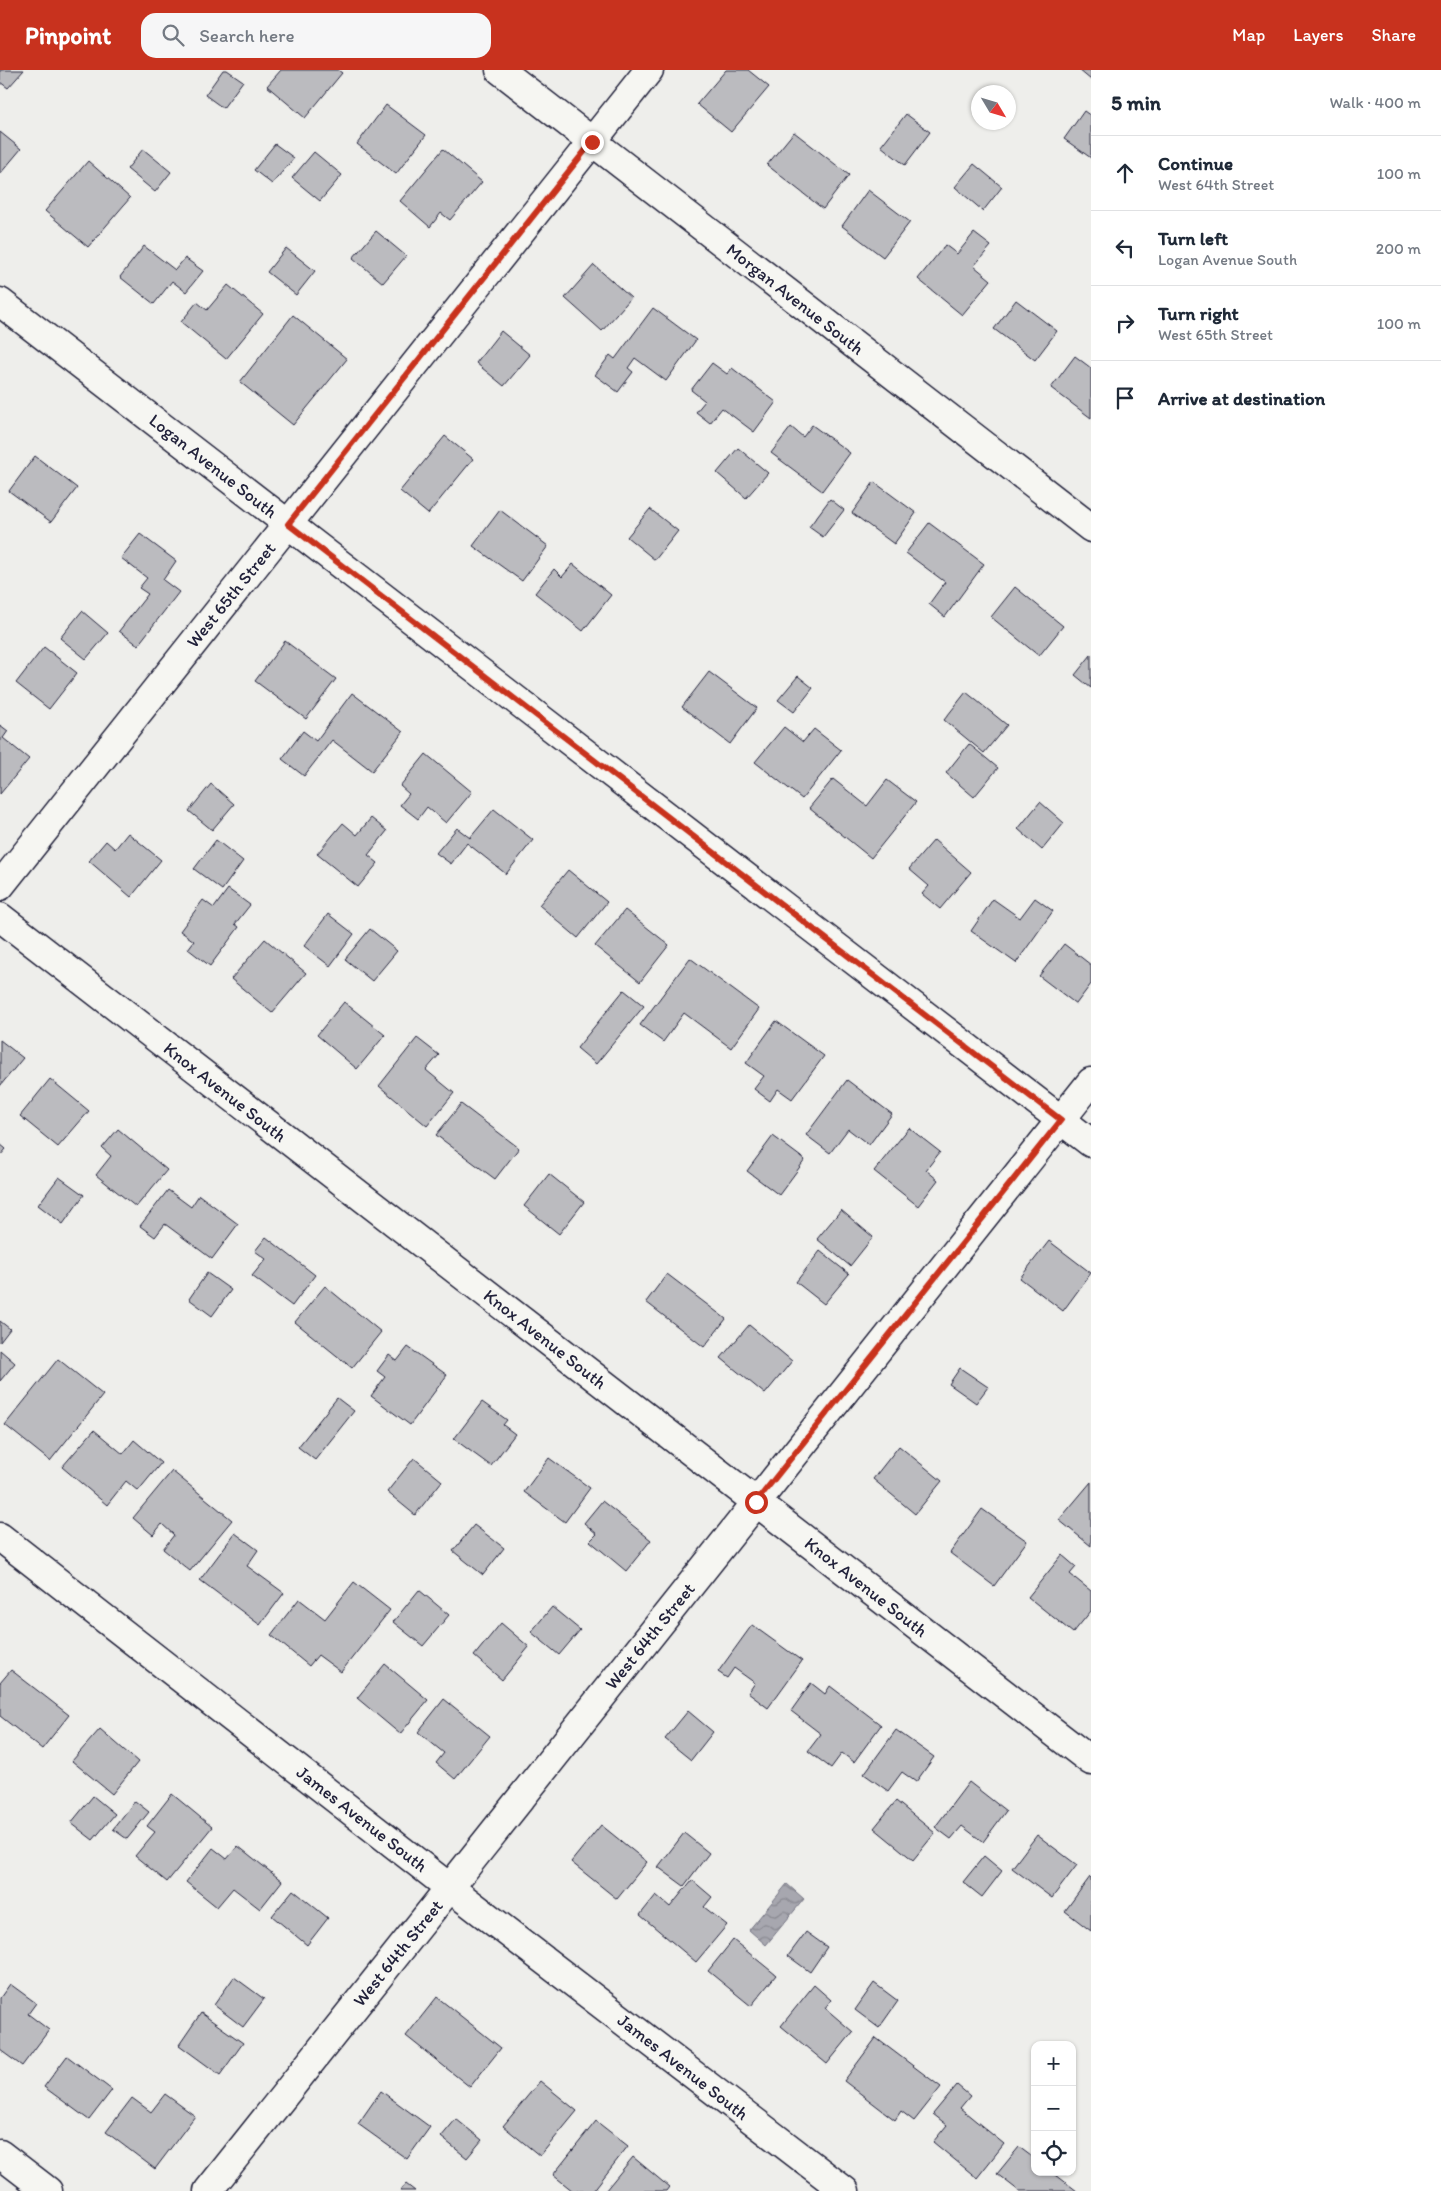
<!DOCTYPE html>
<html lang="en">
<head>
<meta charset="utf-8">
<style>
  body { margin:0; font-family:Itim,sans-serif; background:#f6f6f7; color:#1f2937 }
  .controls { position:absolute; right:15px; bottom:15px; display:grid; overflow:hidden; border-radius:10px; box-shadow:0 1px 4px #0004 }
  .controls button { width:45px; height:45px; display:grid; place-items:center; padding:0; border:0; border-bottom:1px solid #e0e1e3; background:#fff; color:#1f2937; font:25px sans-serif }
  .compass { position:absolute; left:971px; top:15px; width:45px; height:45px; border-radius:50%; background:#fff; box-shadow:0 1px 4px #0004; rotate:128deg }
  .stop { position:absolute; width:15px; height:15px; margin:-11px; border:4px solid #c8321e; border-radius:50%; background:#fff }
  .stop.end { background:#c8321e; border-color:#fff; box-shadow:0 1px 5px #0008 }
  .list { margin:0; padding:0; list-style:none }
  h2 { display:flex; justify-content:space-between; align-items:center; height:65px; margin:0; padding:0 20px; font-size:21px }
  h2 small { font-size:16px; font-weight:400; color:#747a83 }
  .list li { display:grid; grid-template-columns:32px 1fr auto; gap:15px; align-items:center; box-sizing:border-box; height:75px; padding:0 20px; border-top:1px solid #e0e1e3 }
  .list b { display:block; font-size:19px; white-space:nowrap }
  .list p { margin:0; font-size:16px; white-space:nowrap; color:#747a83 }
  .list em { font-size:16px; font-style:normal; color:#747a83 }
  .icon { flex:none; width:28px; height:28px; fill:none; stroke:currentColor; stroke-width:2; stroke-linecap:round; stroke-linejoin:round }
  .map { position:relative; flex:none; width:1091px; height:2121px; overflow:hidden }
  header { display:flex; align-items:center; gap:30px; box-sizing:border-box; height:70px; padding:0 25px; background:#c8321e; color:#fff }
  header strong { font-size:24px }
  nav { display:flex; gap:28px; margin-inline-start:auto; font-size:18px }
  .search { width:350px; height:45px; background:#f6f6f7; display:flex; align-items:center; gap:12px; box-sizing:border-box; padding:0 18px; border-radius:15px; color:#747a83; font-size:19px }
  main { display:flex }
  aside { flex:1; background:#fff }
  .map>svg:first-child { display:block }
  .water { fill:url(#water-waves); stroke:#727281 }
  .building { fill:#bbbbbf; stroke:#22223b }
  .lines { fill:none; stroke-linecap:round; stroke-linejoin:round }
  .minor-casing { stroke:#22223b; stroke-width:31 }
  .minor { stroke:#f6f6f2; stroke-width:28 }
  .route { stroke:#c8321e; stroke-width:6 }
  .labels { text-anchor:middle; stroke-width:4; stroke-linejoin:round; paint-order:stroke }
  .street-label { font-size:18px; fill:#22223b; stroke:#f6f6f2 }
</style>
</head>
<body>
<header>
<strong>Pinpoint</strong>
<div class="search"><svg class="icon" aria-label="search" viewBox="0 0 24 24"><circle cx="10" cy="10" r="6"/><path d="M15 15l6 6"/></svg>Search here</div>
<nav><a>Map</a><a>Layers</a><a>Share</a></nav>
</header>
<main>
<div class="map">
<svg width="1091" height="2121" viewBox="0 0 1091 2121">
  <defs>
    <pattern id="water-waves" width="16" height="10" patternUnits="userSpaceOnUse" patternTransform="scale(1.25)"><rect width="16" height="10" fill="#a7a7af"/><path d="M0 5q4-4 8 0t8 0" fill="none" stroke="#888890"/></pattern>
  </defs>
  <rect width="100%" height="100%" fill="#eeeeeb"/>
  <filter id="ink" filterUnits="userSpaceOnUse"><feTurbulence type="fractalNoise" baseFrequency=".02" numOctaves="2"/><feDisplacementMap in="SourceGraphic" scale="10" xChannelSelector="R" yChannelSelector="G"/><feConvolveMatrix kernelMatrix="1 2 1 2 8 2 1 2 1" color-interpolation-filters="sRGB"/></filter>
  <g filter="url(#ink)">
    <path class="water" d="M787,1814L804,1829L766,1875L749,1860Z"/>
    <path class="building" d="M0,0H24L8,18L0,12Z
      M223,0H227L243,11L223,38L205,25Z
      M281,0H338L342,3L305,48L267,16Z
      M726,0H748L769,17L731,62L697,34Z
      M1079,0H1091V10Z
      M386,35L426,65L396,104L357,74Z
      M1084,41L1091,46V88L1064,69Z
      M906,44L930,62L905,95L881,76Z
      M0,62L21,79L0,104Z
      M794,62L849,105L823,139L767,95Z
      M275,74L294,88L272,114L254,100Z
      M143,79L171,102L155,122L127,99Z
      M443,79L482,112L450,150L441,143L430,157L400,131Z
      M314,82L342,105L320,131L292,108Z
      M88,91L130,128L88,177L45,141Z
      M974,94L1002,117L983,141L955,117Z
      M868,120L910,152L883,187L842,156Z
      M376,161L406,186L383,213L353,188Z
      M974,163L991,176L974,196L991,210L962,245L918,209L945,175L957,184Z
      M144,176L175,200L185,188L203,201L186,222L172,211L154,234L120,207Z
      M286,178L315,201L296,225L267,202Z
      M594,195L631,228L602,261L565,228Z
      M228,215L263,244L226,289L181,252L197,232L207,240Z
      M1016,230L1057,261L1035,290L994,259Z
      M653,238L696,270L666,311L635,288L628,298L633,302L618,322L595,305L610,285L615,289Z
      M293,245L347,289L293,355L240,312Z
      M501,261L530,285L504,316L476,293Z
      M1075,286L1091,298V348L1051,318Z
      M712,293L727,304L732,298L776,332L754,362L722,338L710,353L696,342L705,331L691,320Z
      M812,355L850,383L822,421L771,383L791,357L803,367Z
      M445,366L473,389L428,444L400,421Z
      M738,378L768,403L746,428L717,403Z
      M35,386L77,418L51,452L9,421Z
      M874,412L916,443L894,474L852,443Z
      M830,429L844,440L823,467L809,457Z
      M650,439L678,461L655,490L627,467Z
      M500,440L548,476L522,511L473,476Z
      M929,453L984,494L945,547L929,534L945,512L906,483Z
      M140,464L176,491L163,510L179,522L138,575L119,561L148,524L139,518L147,508L121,488Z
      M573,494L611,525L583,561L535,523L554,499L562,507Z
      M1015,517L1063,556L1039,586L991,547Z
      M82,541L108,563L86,589L60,568Z
      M285,571L336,609L306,649L255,611Z
      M44,577L77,603L49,639L16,613Z
      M1091,585V618L1075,605Z
      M709,602L757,638L730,674L682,637Z
      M798,606L813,618L794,642L778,630Z
      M966,622L1007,655L984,683L944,650Z
      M352,623L403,662L372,701L332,670L304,706L282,689L303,661L316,671Z
      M0,655L8,661L3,668L29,689L0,724Z
      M784,657L803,672L814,659L841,680L802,729L755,692Z
      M969,674L998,698L974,727L946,703Z
      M426,684L472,722L446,753L427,737L418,749L400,735L409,724L400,716Z
      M833,709L867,736L887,710L916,732L871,788L809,738Z
      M211,714L234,734L212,760L189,741Z
      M1040,732L1064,753L1042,780L1018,759Z
      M494,739L533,770L506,804L467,773L451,794L436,783L457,758L470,768Z
      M371,748L387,761L368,785L378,793L358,817L317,784L343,753L357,765Z
      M128,763L161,790L131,827L89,791L106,771L115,779Z
      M216,770L243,791L222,820L194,799Z
      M934,770L971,802L940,839L922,824L929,816L909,799Z
      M568,800L607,832L578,868L539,835Z
      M228,819L250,835L235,854L239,857L210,896L188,879L194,871L180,861L203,830L214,838Z
      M1035,828L1053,841L1016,893L971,861L993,829L1020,848Z
      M625,840L669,875L640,912L595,876Z
      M328,844L354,864L330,896L304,876Z
      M370,859L397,881L372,911L345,889Z
      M265,869L306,903L272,943L231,909Z
      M1064,874L1091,895V914L1076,934L1039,906Z
      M690,888L759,939L731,978L684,943L663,972L640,955Z
      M624,920L644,936L596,994L577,978Z
      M344,932L385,965L357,999L317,965Z
      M776,951L824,986L792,1029L778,1019L770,1031L754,1019L764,1006L746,993Z
      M417,968L439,985L426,1000L454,1023L427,1056L379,1016Z
      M0,970L23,988L0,1016Z
      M50,1009L89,1041L58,1077L20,1046Z
      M847,1010L892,1044L869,1075L848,1059L830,1083L806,1065Z
      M461,1034L519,1078L495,1109L436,1065Z
      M909,1058L940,1082L926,1100L938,1110L918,1136L874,1101Z
      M118,1059L167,1100L136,1137L96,1105L111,1086L102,1078Z
      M773,1066L805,1090L779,1125L747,1101Z
      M0,1074L6,1079L0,1086Z
      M549,1104L584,1132L559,1164L524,1136Z
      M59,1107L84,1125L63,1154L38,1135Z
      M168,1120L191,1137L199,1125L238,1154L212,1189L165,1154L155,1167L140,1156Z
      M841,1140L873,1167L850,1196L817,1169Z
      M266,1167L315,1205L292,1236L252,1206L266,1189L255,1181Z
      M1049,1171L1091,1203L1063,1241L1020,1208Z
      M820,1181L849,1204L824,1234L796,1212Z
      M207,1203L231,1220L212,1246L189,1229Z
      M667,1204L726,1249L704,1277L646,1232Z
      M325,1216L381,1262L352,1298L295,1252Z
      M0,1251L10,1259L0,1272Z
      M749,1255L792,1291L765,1324L721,1288Z
      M408,1277L447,1305L410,1355L371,1326L385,1307L377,1301L389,1285L397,1291Z
      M0,1280L15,1293L0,1311Z
      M58,1289L103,1325L50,1391L5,1355Z
      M960,1298L988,1317L976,1333L949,1314Z
      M337,1328L354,1341L315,1390L298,1377Z
      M482,1332L507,1350L503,1355L515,1364L491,1396L454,1369Z
      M94,1360L123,1384L134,1370L161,1393L138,1421L126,1411L107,1435L62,1397Z
      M899,1376L942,1411L915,1444L873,1409Z
      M414,1388L442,1411L415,1445L387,1422Z
      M549,1388L590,1418L565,1452L524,1422Z
      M172,1401L232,1450L190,1501L163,1479L174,1465L162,1454L153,1465L133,1448Z
      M1091,1412V1476L1059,1450Z
      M602,1431L651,1470L626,1501L590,1471L597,1464L584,1453Z
      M982,1439L1027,1471L994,1516L950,1483Z
      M474,1455L504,1478L483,1505L453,1481Z
      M235,1463L258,1480L247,1496L284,1523L260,1555L200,1510Z
      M1062,1485L1076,1497L1070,1504L1091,1521V1541L1073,1563L1028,1527Z
      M354,1512L390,1540L341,1602L318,1585L309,1596L271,1565L299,1529L325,1549Z
      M419,1520L449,1545L423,1576L393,1552Z
      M552,1537L580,1560L559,1585L531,1562Z
      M501,1553L529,1577L502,1610L474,1586Z
      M752,1555L802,1591L768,1638L748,1623L755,1613L734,1598L727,1608L718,1602Z
      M385,1594L428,1630L400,1664L357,1628Z
      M11,1600L69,1645L42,1679L0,1646V1613Z
      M811,1613L825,1624L830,1616L881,1655L854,1692L842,1683L831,1698L808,1681L821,1664L791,1641Z
      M444,1629L490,1666L455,1709L436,1693L444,1683L418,1662Z
      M688,1641L713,1662L691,1690L665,1669Z
      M100,1659L138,1692L112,1724L72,1691Z
      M896,1660L934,1687L916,1712L902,1702L888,1721L864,1704Z
      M969,1712L1006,1741L983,1772L962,1756L951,1769L935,1757Z
      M172,1724L212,1757L167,1812L135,1786L155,1762L147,1756Z
      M93,1726L115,1744L93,1770L71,1753Z
      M135,1731L149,1742L127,1769L113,1759Z
      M896,1731L935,1763L913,1790L874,1758Z
      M601,1755L647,1792L617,1829L571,1792Z
      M684,1763L709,1783L684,1816L658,1797Z
      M1037,1765L1077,1795L1052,1828L1012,1798Z
      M238,1776L282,1811L260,1839L233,1818L217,1837L186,1812L213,1778L227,1789Z
      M984,1786L1002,1801L982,1827L963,1812Z
      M1090,1807L1091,1808V1861L1065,1841Z
      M692,1810L712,1827L704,1837L727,1855L696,1892L640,1845L656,1825L670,1837Z
      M293,1820L328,1848L307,1875L272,1846Z
      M806,1862L827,1877L810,1902L788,1886Z
      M733,1870L776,1905L751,1936L708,1901Z
      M234,1907L264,1929L243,1957L214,1935Z
      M874,1913L898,1931L879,1958L855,1940Z
      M10,1914L36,1933L28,1944L49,1960L22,1996L0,1980V1928Z
      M814,1915L831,1930L825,1938L853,1962L827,1994L781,1956Z
      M437,1927L501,1978L470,2017L406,1966Z
      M201,1943L243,1973L220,2005L179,1975Z
      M876,1968L941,2017L914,2051L901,2041L895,2050L844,2011Z
      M67,1986L112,2020L89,2050L44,2017Z
      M540,2011L577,2041L540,2086L503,2056Z
      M957,2015L970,2026L960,2038L1004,2074L977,2108L933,2072L947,2055L933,2044Z
      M381,2021L430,2057L407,2089L358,2054Z
      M165,2024L195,2046L155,2099L106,2062L132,2028L151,2042Z
      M456,2049L482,2070L467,2088L441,2067Z
      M596,2051L628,2076L593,2121H573L553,2105Z
      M1019,2077L1035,2089V2102H1052L1077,2121H1019L997,2104Z
      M633,2087L669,2117L666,2121H605Z
      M406,2114L415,2121H400Z"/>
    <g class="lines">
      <g class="minor-casing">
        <path id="minor" d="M500,0L1091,458
          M0,232L1091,1073
          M0,816L649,0
          M0,847L1091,1691
          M0,1467L450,1818L845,2121
          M0,2084L48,2121
          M208,2121L1091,1012"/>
      </g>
      <use href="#minor" class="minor"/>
    </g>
  </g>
  <g class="lines" filter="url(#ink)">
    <path class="route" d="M592,72L288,454L1061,1050L756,1432"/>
  </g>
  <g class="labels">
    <g class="street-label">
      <text transform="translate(795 229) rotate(38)" y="6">Morgan Avenue South</text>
      <text transform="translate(213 396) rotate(38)" y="6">Logan Avenue South</text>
      <text transform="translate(231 525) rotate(-51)" y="6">West 65th Street</text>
      <text transform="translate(225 1022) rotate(38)" y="6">Knox Avenue South</text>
      <text transform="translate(545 1269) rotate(38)" y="6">Knox Avenue South</text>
      <text transform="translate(866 1517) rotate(38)" y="6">Knox Avenue South</text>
      <text transform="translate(650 1566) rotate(-51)" y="6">West 64th Street</text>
      <text transform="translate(362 1749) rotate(38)" y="6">James Avenue South</text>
      <text transform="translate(398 1883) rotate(-51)" y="6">West 64th Street</text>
      <text transform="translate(683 1997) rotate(38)" y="6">James Avenue South</text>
    </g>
  </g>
</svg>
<div class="controls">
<button>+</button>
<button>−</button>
<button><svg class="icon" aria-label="locate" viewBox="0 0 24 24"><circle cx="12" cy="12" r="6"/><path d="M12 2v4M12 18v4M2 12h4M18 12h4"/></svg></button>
</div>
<svg class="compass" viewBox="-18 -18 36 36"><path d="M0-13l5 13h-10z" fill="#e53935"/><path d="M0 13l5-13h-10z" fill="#747a83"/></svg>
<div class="stop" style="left:756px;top:1432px"></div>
<div class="stop end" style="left:592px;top:72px"></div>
</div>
<aside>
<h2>5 min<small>Walk · 400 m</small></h2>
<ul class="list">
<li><svg class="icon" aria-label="ahead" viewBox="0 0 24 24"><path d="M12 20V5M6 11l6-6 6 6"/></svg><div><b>Continue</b><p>West 64th Street</p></div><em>100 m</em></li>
<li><svg class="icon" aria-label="left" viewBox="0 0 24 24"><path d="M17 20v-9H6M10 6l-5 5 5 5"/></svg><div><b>Turn left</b><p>Logan Avenue South</p></div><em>200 m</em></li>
<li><svg class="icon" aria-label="right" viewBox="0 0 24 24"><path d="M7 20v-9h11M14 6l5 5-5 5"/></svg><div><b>Turn right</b><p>West 65th Street</p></div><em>100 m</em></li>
<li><svg class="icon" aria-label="arrive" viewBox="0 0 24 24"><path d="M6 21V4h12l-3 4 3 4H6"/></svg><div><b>Arrive at destination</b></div></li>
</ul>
</aside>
</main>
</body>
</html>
